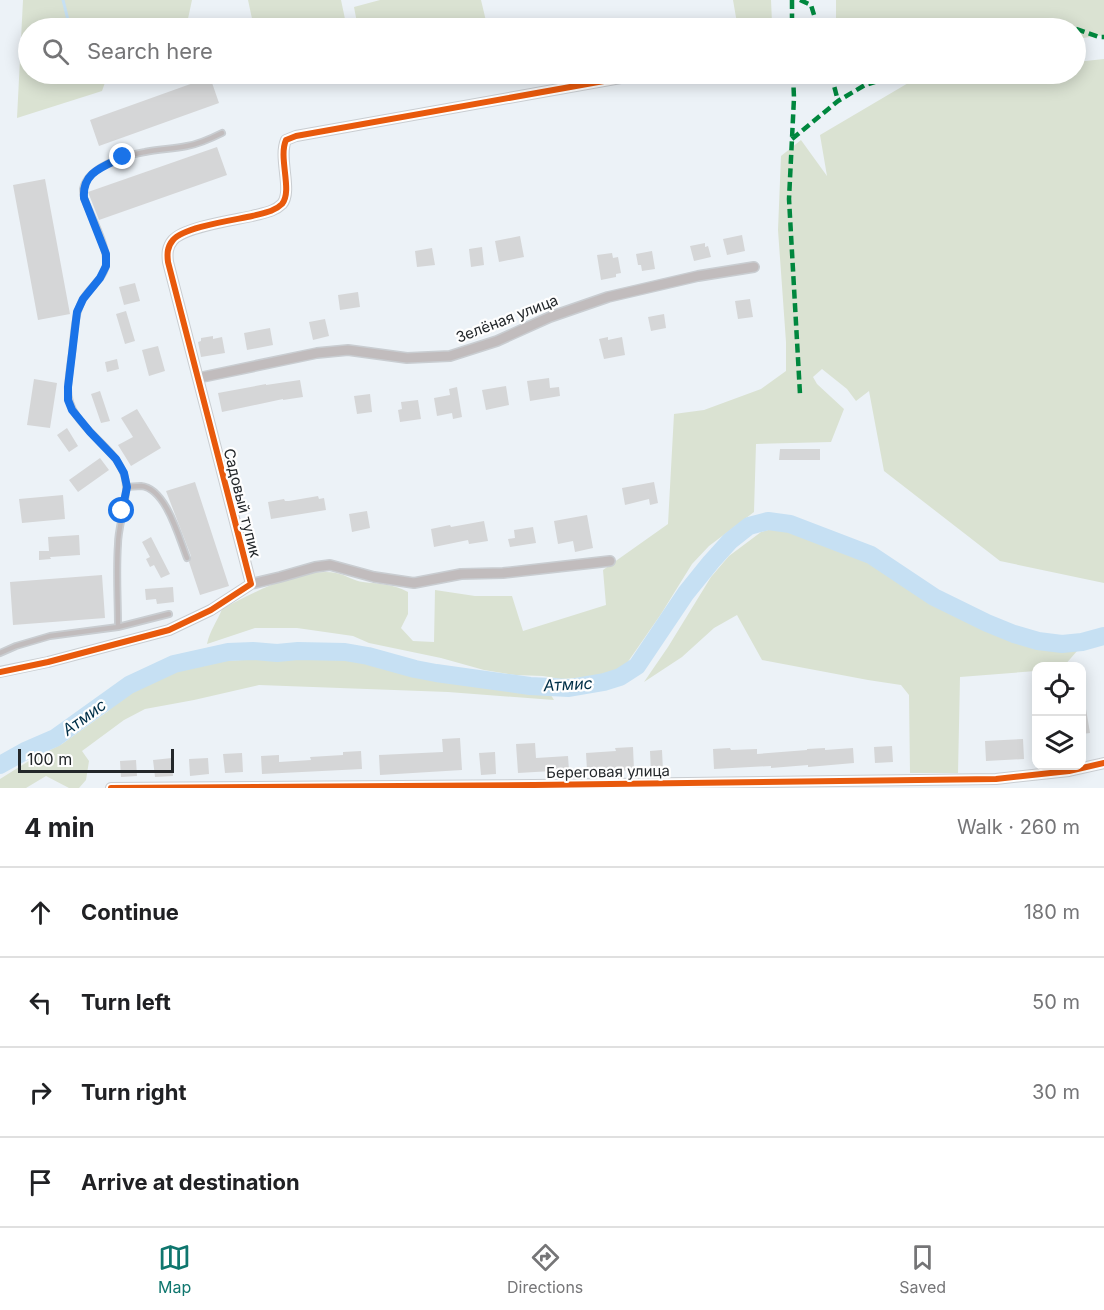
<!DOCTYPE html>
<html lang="en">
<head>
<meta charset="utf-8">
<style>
  body { margin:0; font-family:Inter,sans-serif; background:#f6f6f6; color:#202124 }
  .controls { position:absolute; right:18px; bottom:18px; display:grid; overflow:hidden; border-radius:12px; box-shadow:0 3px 15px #0003 }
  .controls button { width:54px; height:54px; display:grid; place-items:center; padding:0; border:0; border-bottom:2px solid #e0e0e0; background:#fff; color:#202124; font:30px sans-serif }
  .scale { position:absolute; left:18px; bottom:15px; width:156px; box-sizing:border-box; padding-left:6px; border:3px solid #23272a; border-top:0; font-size:16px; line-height:21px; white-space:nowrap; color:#23272a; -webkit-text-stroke:4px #fefefe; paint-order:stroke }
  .stop { position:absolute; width:18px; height:18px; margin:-14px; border:4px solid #1a73e8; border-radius:50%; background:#fff }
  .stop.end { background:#1a73e8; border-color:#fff; box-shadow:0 2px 6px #0008 }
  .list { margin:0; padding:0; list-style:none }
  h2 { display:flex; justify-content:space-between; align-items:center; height:78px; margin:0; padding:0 24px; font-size:26px }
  h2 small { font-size:20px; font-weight:400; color:#757577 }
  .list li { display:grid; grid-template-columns:39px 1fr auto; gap:18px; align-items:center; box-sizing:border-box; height:90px; padding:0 24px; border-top:2px solid #e0e0e0 }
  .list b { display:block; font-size:22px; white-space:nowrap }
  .list em { font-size:20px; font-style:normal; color:#757577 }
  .icon { flex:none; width:33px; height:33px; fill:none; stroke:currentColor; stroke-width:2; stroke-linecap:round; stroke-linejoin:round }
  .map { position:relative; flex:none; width:1104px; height:788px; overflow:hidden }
  .search { position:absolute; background:#fff; box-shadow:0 3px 15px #0003; left:18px; right:18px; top:18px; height:66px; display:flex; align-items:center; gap:15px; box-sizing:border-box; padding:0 21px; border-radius:33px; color:#757577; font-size:22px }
  .sheet { height:438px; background:#fff }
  nav { display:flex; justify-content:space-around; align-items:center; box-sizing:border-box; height:84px; border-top:2px solid #e0e0e0; background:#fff; font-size:16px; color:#757577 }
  nav a { display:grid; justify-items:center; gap:3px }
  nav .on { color:#0f766e }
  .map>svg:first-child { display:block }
  .green { fill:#dae2d2 }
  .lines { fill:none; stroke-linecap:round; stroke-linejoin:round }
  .stream { stroke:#c6e0f3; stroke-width:3 }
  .river { stroke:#c6e0f3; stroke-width:18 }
  .building { fill:#d5d6d7 }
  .service-casing { stroke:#c9cdd1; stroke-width:8 }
  .minor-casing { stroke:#c9cdd1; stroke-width:12 }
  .service { stroke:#c1bcbd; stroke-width:4.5 }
  .minor { stroke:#c1bcbd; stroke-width:9 }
  .quiet { stroke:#00873e; stroke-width:4.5; stroke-dasharray:9 4.5; stroke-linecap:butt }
  .cycleway-casing { stroke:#fefefe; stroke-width:10 }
  .cycleway { stroke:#e8590c; stroke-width:6 }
  .route { stroke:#1a73e8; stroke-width:8 }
  .labels { text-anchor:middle; stroke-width:4.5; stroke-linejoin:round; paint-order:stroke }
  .street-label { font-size:15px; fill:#23272a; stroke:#fefefe }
  .water-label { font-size:16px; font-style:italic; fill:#002f47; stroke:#fefefe }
</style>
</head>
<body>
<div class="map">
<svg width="1104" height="788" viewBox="0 0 1104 788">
  <rect width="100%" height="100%" fill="#ecf2f7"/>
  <path class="green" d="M23,0H192L186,28H28V74H108L102,91L17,118Z
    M248,0H341L345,19L340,28H254Z
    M380,0H481L486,21L455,28H358L354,7Z
    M733,0H771L772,23H737Z
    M836,0H1104V35L1076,39V28H836Z
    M1104,59V583L1000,561L884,471L869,391L856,401L847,389L822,369L813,377L817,384L844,409L831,442L756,444L754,512L709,546L692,564L661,614L625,666L616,672L603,676L561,679L543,676L515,675L484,670L441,658L369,643L353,636L297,628H255L207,644C210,630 217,622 222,609C251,593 303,567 336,573C346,575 354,581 363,582C379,584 393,584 408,592V614L401,628L413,641L434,642L435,590L475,596H512L523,631L606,605L603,570L668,524L674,414L704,410L761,389L786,371V342L778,230L781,156L801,140L827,176L820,135L915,79L967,74H1076V62Z
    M779,527H787L814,540L834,544L854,554L918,591L939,606L958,614L1028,640L1070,648L1077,651L1064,666H1036V671L960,677L958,773H910L909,695L901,685L868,680L762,660L737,615L714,628L682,657L644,682L668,647L711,577L729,556L761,532Z
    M266,655H287L315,659L353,658L373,663L402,666L428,678L467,685L549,692L554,700L448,692L259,685L194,700L145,709L124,720L82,751L89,761L86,780L79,788H69L46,776L26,788H0V779L32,759L62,744L107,712L122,698L180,668L209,662L242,660Z"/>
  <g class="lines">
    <path class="stream" d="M63,0L70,28"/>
    <path class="river" d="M0,765L25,751L55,738L129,685L174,664L228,652L253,651L277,653L298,651L345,652L368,656L415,669L436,673L530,686L569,688L604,682L620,677L637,666L686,593L711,562L730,541L749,526L768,521L790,524L871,555L934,597L987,623L1014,634L1038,641L1062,644L1082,642L1104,636"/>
  </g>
  <path class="building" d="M210,77L219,103L99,146L90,120Z
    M217,147L227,175L99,220L88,192Z
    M45,179L70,314L38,320L13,185Z
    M742,235L745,251L727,255L723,239Z
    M520,236L524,257L499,262L495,241Z
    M705,243V247L708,246L711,257L694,261L690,246Z
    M482,247L484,265L471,267L469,249Z
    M432,248L435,265L417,267L415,251Z
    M652,251L655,269L642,271L641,265H638L636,254Z
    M612,253L613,258L618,257L621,273L616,274V277L601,280L597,255Z
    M135,283L140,301L124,305L119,287Z
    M358,292L360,307L340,310L338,295Z
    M750,299L753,317L738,319L735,301Z
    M126,311L135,341L125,344L116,314Z
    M664,314L666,328L651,331L648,317Z
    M325,319L329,336L313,340L309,322Z
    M270,328L273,345L247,350L244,333Z
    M213,336V339L222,337L225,353L201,357L198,342L201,341V338Z
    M608,337V340L622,337L625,355L604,359L599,339Z
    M158,346L165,371L149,376L142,350Z
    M117,359L119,369L107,372L105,362Z
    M549,378L550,388L559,387L560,396L530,401L527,381Z
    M34,379L57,383L50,428L27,425Z
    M300,380L303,397L283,400V399L222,412L218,393L266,384V385Z
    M506,386L509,405L486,410L482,390Z
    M457,387L462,417L453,419L452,413L437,416L434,398L450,395L449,389Z
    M100,391L110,421L101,423L91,394Z
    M370,394L372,412L357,414L354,396Z
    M418,400L421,419L400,422L398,410L402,409L401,402Z
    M137,409L161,448L131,466L118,445L133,437L121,418Z
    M67,428L78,446L69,452L57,435Z
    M780,449H820V460H779Z
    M100,458L109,470L78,492L69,480Z
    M195,482L229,586L200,595L189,562L191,556L166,491Z
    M654,482L658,503L650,505L649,499L625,505L622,488Z
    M63,495L65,519L22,523L19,499Z
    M318,496L319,499L324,498L326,510L271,519L268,502L284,499L285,501H289Z
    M367,511L370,528L352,532L349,514Z
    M587,515L593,548L575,552L573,541L558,544L554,521Z
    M484,521L488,541L469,544L468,540L434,547L431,529L450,525L451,527Z
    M533,527L536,543L510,547L508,539L515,538L514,530Z
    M79,535L80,555L50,557L51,559L39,560V551H49L48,537Z
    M151,537L170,574L161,578L154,565L150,567L146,559L150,557L142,542Z
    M102,575L105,618L13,625L10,582Z
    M173,587L174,602L157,604L156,599L146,600L145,589Z
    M1082,709H1086L1090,733L1082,734Z
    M460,738L462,770L380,775L379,755L443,752L442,739Z
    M1023,739L1024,759L986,761L985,741Z
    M535,743L536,758L568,756L569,770L518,773L516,744Z
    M892,746L893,762L875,763L874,747Z
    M633,747L634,770L617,771V768L587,770L586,753L616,751L615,748Z
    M730,748L731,750L757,749V754L807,750V749L825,748V750L853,748L854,763L808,767V765L771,768V766L714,769L713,749Z
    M662,750L663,771L651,772L650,751Z
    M361,751L362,769L262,774L261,756L279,755V762L311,760L310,757L343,755V752Z
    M495,752L496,774L481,775L479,753Z
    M242,753L243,772L225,773L223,754Z
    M172,758L173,776L155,777L153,760Z
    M208,758L209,774L190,776L189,759Z
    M136,760L137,776L121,777L120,761Z"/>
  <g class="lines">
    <g class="service-casing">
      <path id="service" d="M127,487C131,487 136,486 141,486C166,488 179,538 187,558
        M118,627C118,599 116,572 118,544C118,522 132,492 123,472C110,440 66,425 68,386C69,376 70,365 72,354C74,336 74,317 82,301C88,288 106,278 106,263C107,244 91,216 84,198C84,195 83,192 83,189C87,167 126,155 145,152C158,149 173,149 187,146C199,144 210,139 222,133
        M0,653L16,646L50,636L118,627L169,614"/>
    </g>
    <g class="minor-casing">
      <path id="minor" d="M198,378L317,353L348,350L407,358L450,356L497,341L550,317L608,297L698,276L754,267
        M251,584L280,577L315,567L330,565L374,577L414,583L461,574L503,573L610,561
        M0,672L48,662L169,630L211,610L251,584L168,262C167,254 167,247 173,240C184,227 234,220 252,216C263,213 274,212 282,204C293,191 278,158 286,140L296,136L643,74
        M111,788L534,785L996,779L1069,771L1104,763"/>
    </g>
    <use href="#service" class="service"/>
    <use href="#minor" class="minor"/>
    <path class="quiet" d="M792,0V28
      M800,0L811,5L818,28
      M1042,28L1066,26L1073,28
      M1076,29L1099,37H1104
      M793,74L794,98L789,199L800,394
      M831,74L838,101
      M792,139L838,101L865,85L901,74"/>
    <g class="cycleway-casing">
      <path id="cycleway" d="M0,672L48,662L169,630L211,610L251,584L168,262C167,254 167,247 173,240C184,227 234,220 252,216C263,213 274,212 282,204C293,191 278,158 286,140L296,136L643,74
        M111,788L534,785L996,779L1069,771L1104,763"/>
    </g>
    <use href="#cycleway" class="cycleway"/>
  </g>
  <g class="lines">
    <path class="route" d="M122,511L127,487L124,473L116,459L90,432L72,410L68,400V387L77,312L83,299L100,278L106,266V254L84,198C82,172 103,167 123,157"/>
  </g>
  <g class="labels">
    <g class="street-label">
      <text transform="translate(507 319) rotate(-21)" y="5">Зелёная улица</text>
      <text transform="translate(242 503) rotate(76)" y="5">Садовый тупик</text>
      <text transform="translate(608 772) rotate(-1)" y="5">Береговая улица</text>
    </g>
    <g class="water-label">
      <text transform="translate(568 684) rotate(-3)" y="6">Атмис</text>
      <text transform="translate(84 717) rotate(-36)" y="6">Атмис</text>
    </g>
  </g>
</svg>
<div class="controls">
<button><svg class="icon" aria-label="locate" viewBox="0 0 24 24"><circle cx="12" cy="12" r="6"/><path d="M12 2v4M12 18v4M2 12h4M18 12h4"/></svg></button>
<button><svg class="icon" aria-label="layers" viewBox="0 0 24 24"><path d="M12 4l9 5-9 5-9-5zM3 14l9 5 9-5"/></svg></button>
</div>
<div class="scale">100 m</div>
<div class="stop" style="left:122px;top:511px"></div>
<div class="stop end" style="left:123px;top:157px"></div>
<div class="search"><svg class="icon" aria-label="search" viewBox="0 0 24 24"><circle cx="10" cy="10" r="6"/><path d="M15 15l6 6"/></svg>Search here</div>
</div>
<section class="sheet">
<h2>4 min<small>Walk · 260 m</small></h2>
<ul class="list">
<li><svg class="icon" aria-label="ahead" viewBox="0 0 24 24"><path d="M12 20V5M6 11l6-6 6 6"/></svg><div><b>Continue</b></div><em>180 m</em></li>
<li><svg class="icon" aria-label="left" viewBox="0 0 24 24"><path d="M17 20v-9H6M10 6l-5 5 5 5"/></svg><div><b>Turn left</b></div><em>50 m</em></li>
<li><svg class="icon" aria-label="right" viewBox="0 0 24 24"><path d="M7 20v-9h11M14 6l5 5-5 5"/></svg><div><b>Turn right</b></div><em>30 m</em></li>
<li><svg class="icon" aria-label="arrive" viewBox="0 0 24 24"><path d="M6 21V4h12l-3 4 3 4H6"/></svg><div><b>Arrive at destination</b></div></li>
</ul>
</section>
<nav>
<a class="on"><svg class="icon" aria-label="map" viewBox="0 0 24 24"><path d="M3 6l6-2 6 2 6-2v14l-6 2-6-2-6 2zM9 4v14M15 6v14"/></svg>Map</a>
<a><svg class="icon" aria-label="directions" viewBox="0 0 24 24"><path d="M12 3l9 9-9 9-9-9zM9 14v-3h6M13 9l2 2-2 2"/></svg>Directions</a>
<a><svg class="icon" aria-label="saved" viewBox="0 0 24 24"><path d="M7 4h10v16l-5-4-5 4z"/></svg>Saved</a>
</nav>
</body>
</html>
